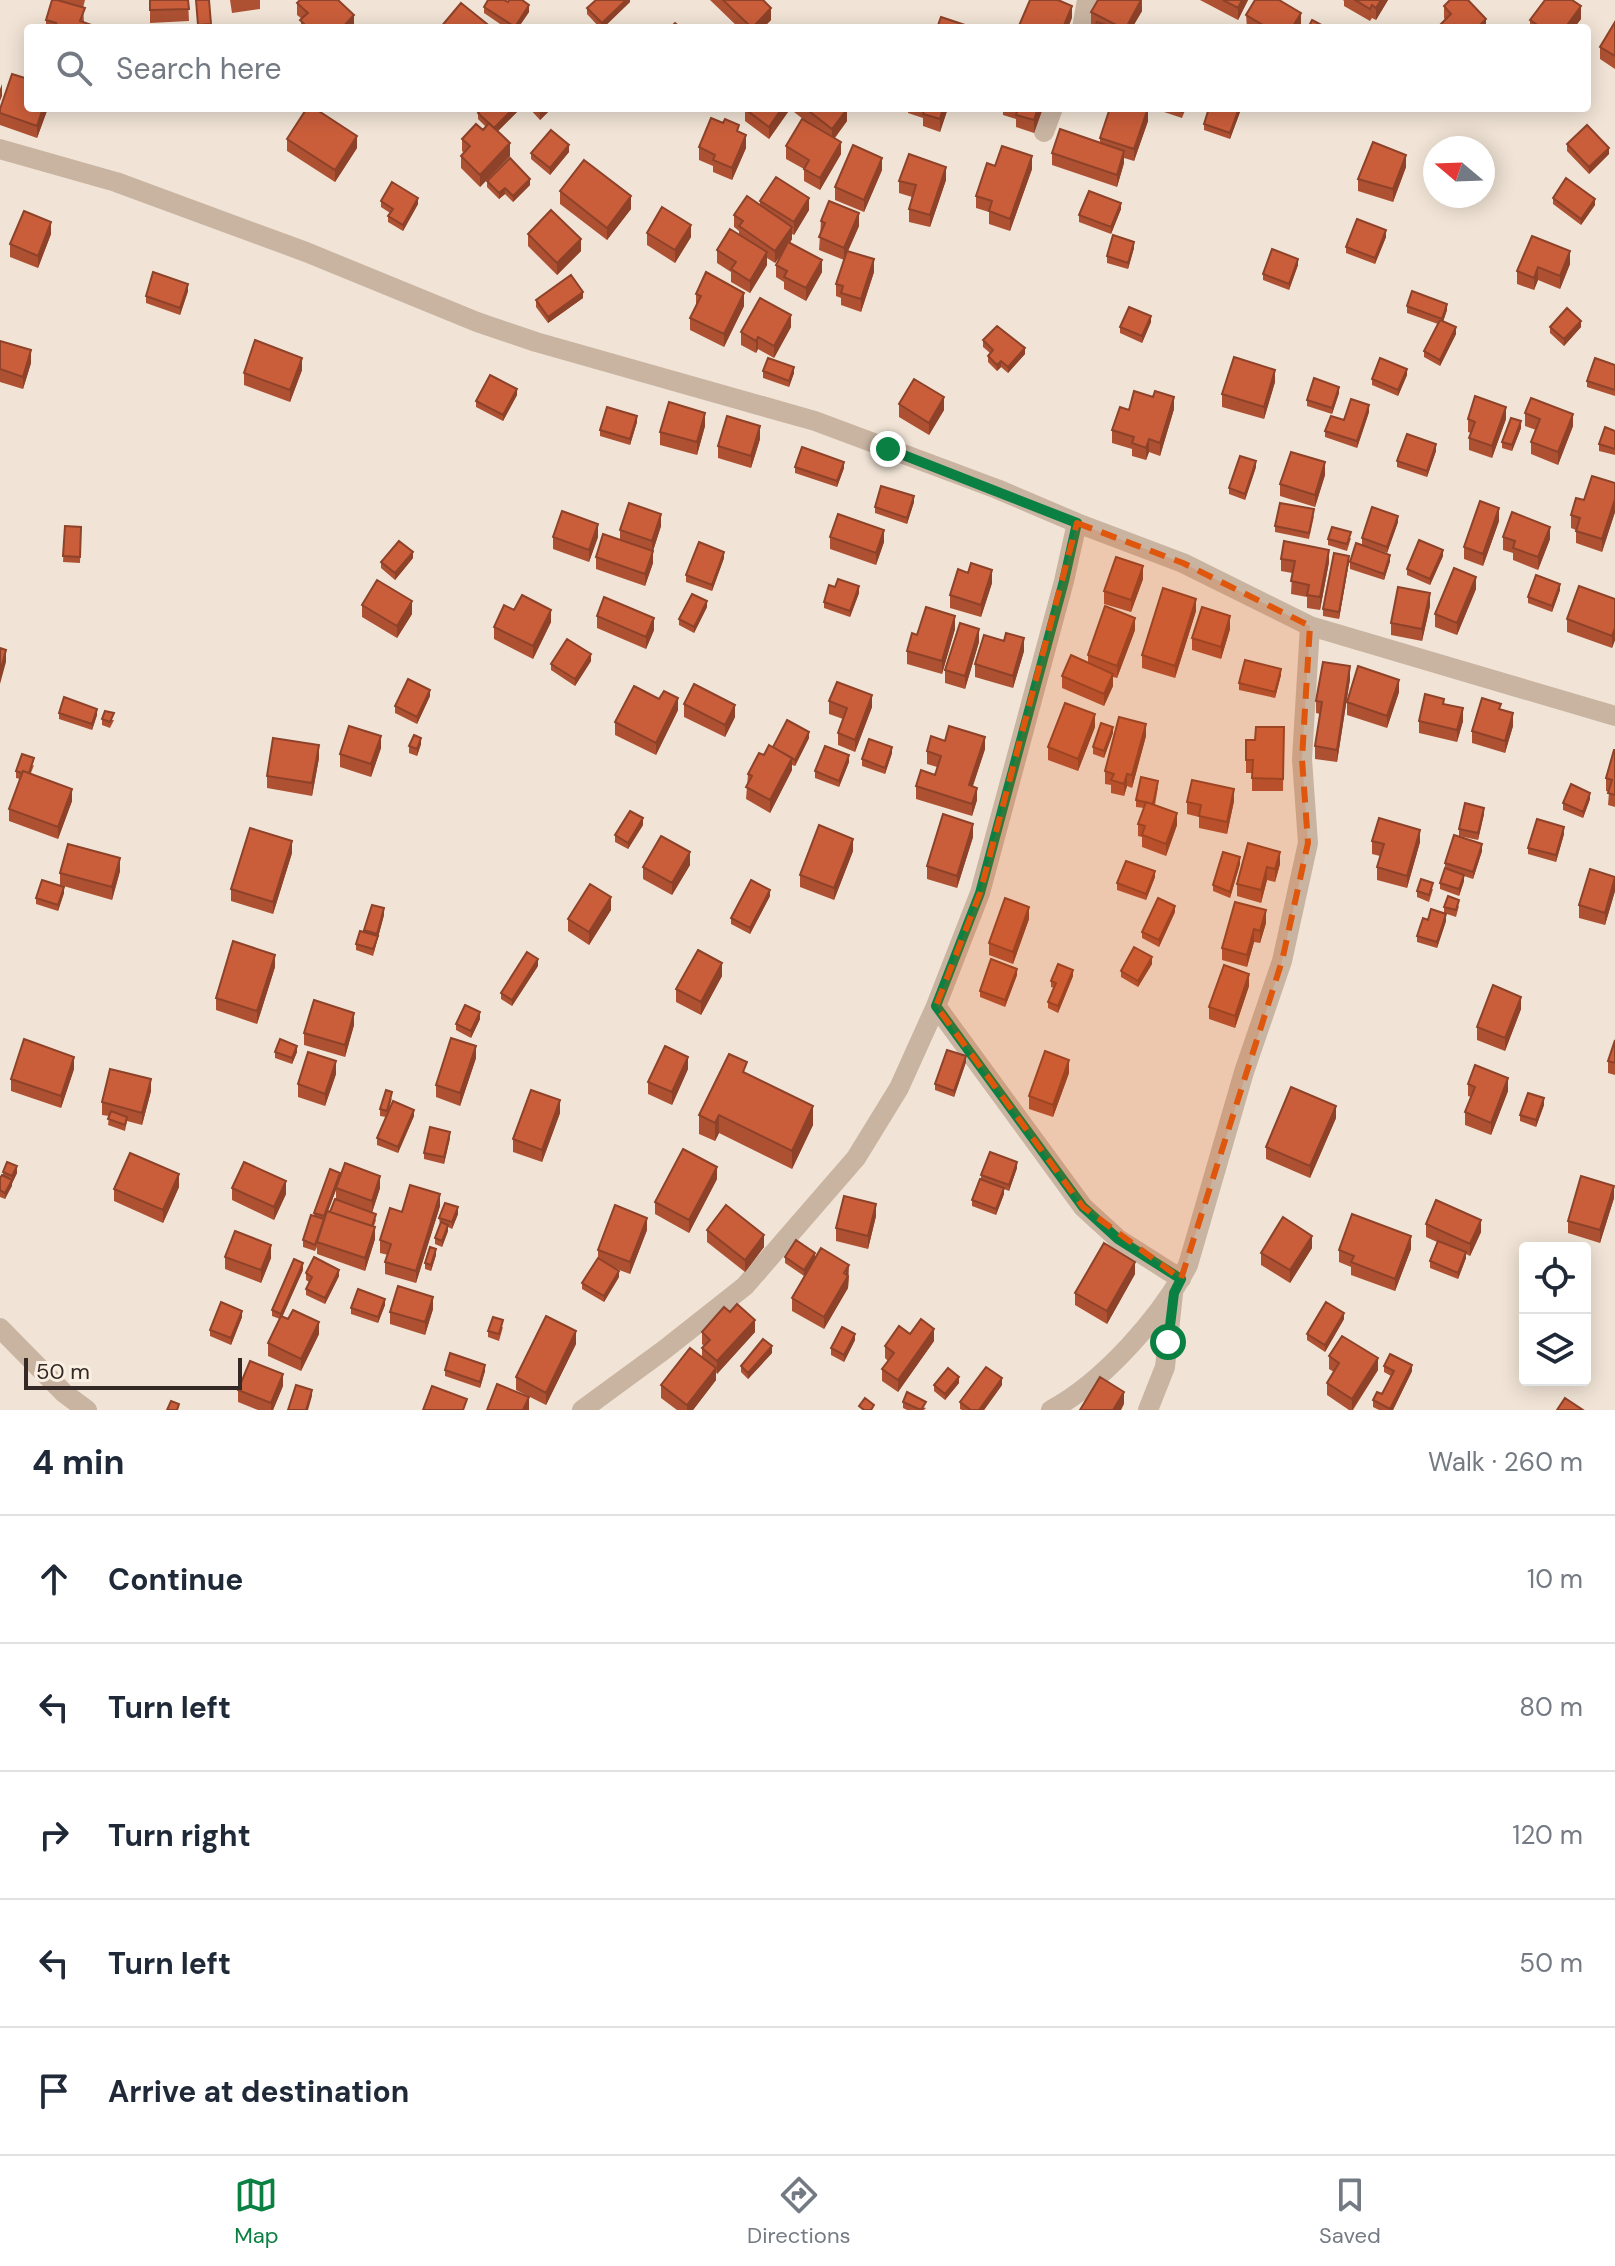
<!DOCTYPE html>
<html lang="en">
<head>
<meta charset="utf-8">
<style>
  body { margin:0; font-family:"DM Sans",sans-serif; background:#f2f2f3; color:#1f2937 }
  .controls { position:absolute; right:24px; bottom:24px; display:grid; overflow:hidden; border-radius:8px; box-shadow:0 4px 20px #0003 }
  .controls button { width:72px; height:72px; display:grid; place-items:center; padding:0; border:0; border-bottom:2px solid #e0e1e3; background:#fff; color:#1f2937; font:40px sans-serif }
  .compass { position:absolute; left:1423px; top:136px; width:72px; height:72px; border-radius:50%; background:#fff; box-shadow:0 4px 20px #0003; rotate:289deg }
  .scale { position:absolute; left:24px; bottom:20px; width:218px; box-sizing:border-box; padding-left:8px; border:4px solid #342925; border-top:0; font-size:22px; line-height:28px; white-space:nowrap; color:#342925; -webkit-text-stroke:6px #f9efe2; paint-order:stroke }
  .stop { position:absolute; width:24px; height:24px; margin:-18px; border:6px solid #0b8043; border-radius:50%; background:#fff }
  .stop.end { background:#0b8043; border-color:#fff; box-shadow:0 2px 8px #0008 }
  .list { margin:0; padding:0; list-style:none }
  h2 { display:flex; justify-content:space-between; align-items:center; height:104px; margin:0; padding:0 32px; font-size:34px }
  h2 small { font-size:26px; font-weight:400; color:#747a83 }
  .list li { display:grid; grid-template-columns:52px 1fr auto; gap:24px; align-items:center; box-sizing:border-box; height:128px; padding:0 32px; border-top:2px solid #e0e1e3 }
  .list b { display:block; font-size:30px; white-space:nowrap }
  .list em { font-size:26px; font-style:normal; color:#747a83 }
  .icon { flex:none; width:44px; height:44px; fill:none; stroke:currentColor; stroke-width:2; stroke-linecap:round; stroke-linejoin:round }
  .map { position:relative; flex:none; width:1615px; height:1410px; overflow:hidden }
  .search { position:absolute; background:#fff; box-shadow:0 4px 20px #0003; left:24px; right:24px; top:24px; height:88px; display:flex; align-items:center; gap:20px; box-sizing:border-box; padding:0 28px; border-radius:8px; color:#747a83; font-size:30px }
  .sheet { height:744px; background:#fff }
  nav { display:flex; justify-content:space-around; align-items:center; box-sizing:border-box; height:112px; border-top:2px solid #e0e1e3; background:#fff; font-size:22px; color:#747a83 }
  nav a { display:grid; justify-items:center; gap:4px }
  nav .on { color:#0b8043 }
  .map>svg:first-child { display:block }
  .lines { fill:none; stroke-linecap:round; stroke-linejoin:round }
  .minor { stroke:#c9b4a2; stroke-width:20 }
  .wall { fill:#ae5133; fill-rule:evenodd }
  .shaded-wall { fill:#8d4229 }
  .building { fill:#ca5e3b; stroke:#8d4229; stroke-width:2 }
  .route { stroke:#0b8043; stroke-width:10 }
  .marked { fill:#df570d; fill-opacity:0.2; stroke:#df570d; stroke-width:6; stroke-dasharray:16 10; stroke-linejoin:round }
</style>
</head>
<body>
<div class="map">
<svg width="1615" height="1410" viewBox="0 0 1615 1410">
  <rect width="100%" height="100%" fill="#f1e4d6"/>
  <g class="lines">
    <path class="minor" d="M1082,28L1087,0
      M1044,132L1053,108
      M0,149L116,182L306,252L477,322L536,342L815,421L997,489L1077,523L1064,581L980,893L936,1006L899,1088L856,1158L745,1286L664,1350L582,1410
      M1077,523L1183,563L1310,626L1615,716
      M936,1006L1083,1207L1118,1239L1181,1279
      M0,1328L64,1393L87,1410
      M1051,1410C1103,1382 1161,1317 1188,1265L1244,1072L1282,961L1308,843L1302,759L1310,626
      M1148,1410L1165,1367L1173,1294"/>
  </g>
  <path class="wall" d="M51,0H85L83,8L84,22L97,28H46V20L52,1Z
    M150,0H188L189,21L150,23Z
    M196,0H209L211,28H198Z
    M230,0H260V9L232,13Z
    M630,0V2L603,28H600L587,14V8Z
    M710,0H763L771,20L763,28H739Z
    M1142,0V11L1132,28H1095V27L1091,24V12Z
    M1200,0H1248L1238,20Z
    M1343,0H1388L1376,20L1372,18L1370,21L1344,6V1Z
    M508,2L529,12L518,28H506L484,13V7Z
    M297,3L354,28H300L302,19L297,15Z
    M1444,6L1486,28L1445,20L1444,18Z
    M1246,15L1301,25L1300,28H1247Z
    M1581,19L1574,28H1530V20Z
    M1615,22V69L1600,59V47Z
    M28,108H48L37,138L0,125V109Z
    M187,108H206L205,112Z
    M517,108V112L498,131L510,156L480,187L461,168V156L464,153L462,151V139L483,130L486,127L478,119V113Z
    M529,108H552L540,120Z
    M739,108H788V112L769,139L745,121V112Z
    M794,108H846L847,121L835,138L841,154L820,190L804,181V169L786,159V146L808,123L794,112Z
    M908,108H948L940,132L923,126V118L908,113Z
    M1003,108H1043L1034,133L1016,127V119L1003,115Z
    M1164,108H1186L1182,118L1164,112Z
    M1240,108V112L1230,139L1204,130V124Z
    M1148,121L1134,161L1124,158V163L1117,187L1052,165V153L1100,143V138Z
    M739,132L746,148L732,180L713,172V166L699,160V147Z
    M287,139L357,148L335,182L287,151Z
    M1567,144L1609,154L1589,174L1567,151Z
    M569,152L550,175L531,159V153Z
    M995,166L1032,169L1010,231L989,224V212L976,208V196Z
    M1406,167L1393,202L1358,191V179Z
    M882,170L864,212L835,200V187Z
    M946,180L930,227L909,222V209L912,197L899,193V181Z
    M487,181L530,185L513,202L505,194L499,199L487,187Z
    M560,191L631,209L607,240L560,204Z
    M1553,198L1595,205L1581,225L1553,204Z
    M381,201L418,204L403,231L388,222V216L390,213L381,207Z
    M760,201L809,210L794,235L792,234V239L790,243L822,272L806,301L784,289V282L776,277V265L781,255L775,263L767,258V265L750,293L731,282V272L717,263V250L739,235V231L734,227V215L760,205Z
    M1121,209L1111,234L1079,222V215Z
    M821,221L859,226L848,251L874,272L861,312L841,305V298L836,296V284L844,260L819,250Z
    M647,233L691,237L675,263L647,245Z
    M51,234L38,268L10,257V244Z
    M528,234L581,251L557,275L528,246Z
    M1532,236L1570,264L1560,289L1538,280L1534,290L1517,284V271Z
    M1386,237L1375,264L1346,253V247Z
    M1134,248L1128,269L1107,263V256Z
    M1298,265L1289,290L1263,280V274Z
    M188,291L180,315L146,303V296Z
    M696,294L744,306L724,347L690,330V318L696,306Z
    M583,298L548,323L536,307V300Z
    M1407,306L1447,310L1443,321L1456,334L1440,366L1424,357V351L1438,324L1407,313Z
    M1151,322L1142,343L1120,333V327Z
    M791,327L774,358L758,349L756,353L741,345V332Z
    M1550,327H1581L1564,346L1550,333Z
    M983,340L1025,354L1008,373L1001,367L997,371L988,362V356L990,353L983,347Z
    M0,341L31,363L23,389L0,382Z
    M1615,365V396L1587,387V381Z
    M302,370L290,402L244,385V373Z
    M763,371L794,373L789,387L763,378Z
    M1407,375L1398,396L1372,385V379Z
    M1275,382L1264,419L1222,407V394Z
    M1339,393L1332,414L1307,406V400Z
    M517,395L503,421L476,407V401Z
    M899,404L944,410L929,435L899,417Z
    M1174,409L1160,456L1149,452L1146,460L1132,456V449L1112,443V430L1129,410Z
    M1369,412L1357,448L1325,437V431L1344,420Z
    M1525,413L1573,426L1558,465L1531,454V442L1536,430L1525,426Z
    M1468,419H1506L1492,458L1469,450V438L1471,433L1468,432Z
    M637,422L630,445L600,436V430Z
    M705,426L697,455L660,445V432Z
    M1521,428L1512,451L1502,448V442Z
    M1615,431V455L1599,451V444Z
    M760,439L751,468L718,458V446Z
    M1436,451L1427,477L1397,467V461Z
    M795,467L844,468L837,487L795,473Z
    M1256,467L1245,500L1229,494V488Z
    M1325,475L1315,507L1280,496V484Z
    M1615,483V512L1602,552L1576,543V530L1571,528V515L1584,500Z
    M914,502L907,524L875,513V507Z
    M1314,516L1309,539L1275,532V526Z
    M1499,521L1483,566L1464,559V547Z
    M1398,522L1387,553L1362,545V538Z
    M65,526L81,527L80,563L63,562Z
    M661,526L653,551V563L645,586L596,569V557L620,539V530Z
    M553,537H598L589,562L553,549Z
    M830,537L884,542L876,565L830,549Z
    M1503,537L1550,539L1538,570L1513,560V553L1503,550Z
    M1351,538L1347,551L1328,545V539Z
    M1443,556L1430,585L1407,575V569Z
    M413,558L395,580L381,568V562Z
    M724,558L712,591L686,582V575Z
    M1281,559L1329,562L1320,610L1307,608V597L1291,594L1292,573L1281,571Z
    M1390,561L1384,580L1350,569V562Z
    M1349,562L1339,619L1323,616V609Z
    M1143,579L1131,612L1104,604V591Z
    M992,583L981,617L950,608V595Z
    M1476,589L1457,635L1435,627V614Z
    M1560,590L1552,612L1528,603V597Z
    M859,593L850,617L824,608V602Z
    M1615,599V640L1612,648L1567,632V619Z
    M362,605L412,614L397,638L362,617Z
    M1430,606L1422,641L1391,635V623Z
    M707,607L694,633L679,625V619Z
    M514,610L551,622L533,659L494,639V627Z
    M1196,611L1175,678L1142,668V655Z
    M597,616L654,630L646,649L597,628Z
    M955,629L942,674L907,664V651L917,635Z
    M1230,629L1221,659L1192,650V638Z
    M1135,630L1117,678L1113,677V686L1104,706L1062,688V676L1088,663V655Z
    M1004,641L1024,651L1013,688L975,677V664Z
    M979,642L965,689L945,683V670Z
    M591,661L575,686L551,670V664Z
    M1281,675L1275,698L1239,690V683Z
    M1350,679L1337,762L1315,759V746L1320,714L1316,713V701Z
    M1399,692L1387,728L1347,715V702Z
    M430,696L417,724L395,713V706Z
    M829,701L872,707L855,752L838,745V733L843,719L829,714Z
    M684,704L735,717L725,737L684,717Z
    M1444,704L1463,721L1457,742L1419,733V721Z
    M678,710L656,755L615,735V722Z
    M1501,710L1513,726L1505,753L1472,743V731Z
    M59,713L97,715L92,730L59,719Z
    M102,719L114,720L110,728L102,725Z
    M1095,727L1078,771L1048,760V747Z
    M1284,727L1283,791H1252V773H1246V740H1255Z
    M1113,733L1104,758L1093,754V747Z
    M1146,736L1132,788L1127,786L1124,796L1111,793V785L1105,784V771Z
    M809,738L795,766L792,765V770L770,813L746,799L748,774L773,747Z
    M945,741L985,749L973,786L977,800L972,816L916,799V786L935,775L937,767L927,764V751Z
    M421,744L417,756L409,753V746Z
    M381,748L371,777L340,767V754Z
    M1615,750V807L1608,805L1609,792L1606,791V778Z
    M892,753L885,774L862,766V759Z
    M319,758L312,796L267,788V776Z
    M849,762L839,787L815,778V771Z
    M34,765L31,773L72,801L58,839L9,821V809L20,779L16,778V771Z
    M1158,787L1155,805L1177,825L1166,856L1142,847V837L1138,836V824L1144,808L1136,807V800Z
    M1590,799L1583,818L1563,810V803Z
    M1234,801L1227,834L1199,828V817L1187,814V802Z
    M1484,814L1478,840L1459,836V829Z
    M643,825L628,849L615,842V835Z
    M1564,834L1556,862L1528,854V848Z
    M973,837L957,888L927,879V866Z
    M1372,841L1420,842L1407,888L1377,880V867L1380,856L1372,854Z
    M1248,843L1280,864L1275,882L1267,880L1261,903L1237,896V884Z
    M853,851L834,900L800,887V875Z
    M1482,851L1473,879L1464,876V881L1459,896L1440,889V883L1445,868V863Z
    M292,853L273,914L231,901V889Z
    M1240,864L1230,898L1213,891V885Z
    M690,865L672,895L643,879V867Z
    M120,871L112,900L60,885V873Z
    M1155,877L1146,900L1117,890V883Z
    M1615,877V891L1605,925L1579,918V905Z
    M1433,889L1429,902L1417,897V891Z
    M64,893L58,911L36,904V898Z
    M770,896L750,934L731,924V918Z
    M1459,906L1456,917L1444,913V907Z
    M611,910L589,945L568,931V919Z
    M1175,912L1159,947L1142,938V932Z
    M384,915L373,956L356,950V944L364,932V930Z
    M1029,919L1013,964L989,955V943Z
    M1428,920L1446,921L1437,948L1417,942V936Z
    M1266,923L1260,943L1254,942L1247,967L1222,960V948Z
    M1152,964L1138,987L1121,977V971Z
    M538,966L512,1006L501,999V993Z
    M275,967L257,1024L216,1010V998Z
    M1017,975L1005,1007L980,997V991Z
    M722,976L701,1015L676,1002V989Z
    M1073,976L1058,1013L1048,1008V1002L1054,988L1051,987V981Z
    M1249,986L1235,1028L1209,1019V1007Z
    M1521,1009L1505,1051L1477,1040V1027Z
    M480,1019L471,1038L456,1030V1024Z
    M354,1025L345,1057L304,1045V1033Z
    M1615,1040V1075L1608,1073V1061Z
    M275,1052H297L292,1064L275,1058Z
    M476,1058L460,1106L436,1097V1085Z
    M966,1062L954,1097L935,1090V1084Z
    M74,1069L61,1108L11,1091V1079Z
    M688,1069L672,1105L648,1094V1082Z
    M1069,1073L1053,1117L1029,1109V1096Z
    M336,1074L325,1106L298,1097V1084Z
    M747,1074L813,1125L792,1169L719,1133L715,1141L699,1134V1115Z
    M1468,1084L1508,1091L1491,1135L1465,1125V1112L1471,1097L1468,1096Z
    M151,1091L142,1125L127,1121L125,1131L108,1125L109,1116L102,1115V1102Z
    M392,1098L389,1110L414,1116L398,1153L377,1145V1138L386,1117L380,1116V1109Z
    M1544,1105L1536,1127L1520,1121V1115Z
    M560,1113L542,1162L513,1152V1139Z
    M1336,1118L1310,1178L1266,1159V1147Z
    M450,1138L444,1164L424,1159V1153Z
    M1017,1168L1009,1191L1004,1189V1194L996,1215L972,1206V1200L981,1179V1175Z
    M3,1172L17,1173L5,1199L0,1197V1178L3,1175Z
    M340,1177L380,1188L372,1212L376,1220L374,1226L375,1239L365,1271L317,1254V1247L315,1251L303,1247V1240L314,1216V1213ZM336,1190V1199L330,1212L328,1211Z
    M717,1179L689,1233L655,1214V1202Z
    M179,1187L163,1223L114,1201V1189Z
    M232,1188L286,1194L274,1220L232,1200Z
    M1614,1198L1600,1243L1568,1233V1221Z
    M440,1206L416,1283L385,1274V1262L388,1255L380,1253V1240L402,1212Z
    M458,1214L452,1229L448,1227V1231L442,1247L435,1244V1238L440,1224L439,1218Z
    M876,1216L868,1249L836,1241V1228Z
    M1426,1224L1481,1232L1470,1256L1466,1254V1258L1458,1279L1430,1268V1261L1437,1242L1426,1237Z
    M647,1230L630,1274L614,1268L619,1277L604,1302L582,1289V1283L598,1258V1250Z
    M707,1230L764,1247L745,1272L707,1242Z
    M1312,1248L1290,1283L1261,1265V1253Z
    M1411,1249L1395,1291L1351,1275V1267L1339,1262V1250Z
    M436,1255L431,1271L425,1269V1263Z
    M225,1257L271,1258L261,1283L225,1269Z
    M785,1257L815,1258L849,1277L848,1288L824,1329L792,1311V1298L809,1268L804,1276L785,1263Z
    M303,1270L282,1316L319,1334L301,1371L268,1356V1343L280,1319L272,1316V1310Z
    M306,1273L339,1276L325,1304L306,1295V1289L309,1282L306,1280Z
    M1135,1274L1107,1324L1075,1305V1293Z
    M385,1305L378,1323L351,1314V1308Z
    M433,1309L425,1335L390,1324V1312Z
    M242,1317L231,1345L210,1336V1330Z
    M1344,1319L1325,1352L1307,1340V1334Z
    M503,1327L499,1341L488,1337V1331Z
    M702,1332H755L717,1374L716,1372V1380L693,1410H677L661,1398V1385L702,1358V1348L704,1346L702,1344Z
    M910,1334L934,1341L898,1392L882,1381V1369L888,1361L885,1358V1346Z
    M855,1340L844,1362L831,1355V1348Z
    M576,1344L546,1405L516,1390V1377Z
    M772,1353L748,1379L741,1372V1366Z
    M1329,1356L1378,1370L1353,1410H1349L1327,1395V1383L1334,1372L1329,1369Z
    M1384,1366L1412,1371L1393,1410H1379L1373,1407V1400L1382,1394L1391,1376L1384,1372Z
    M445,1370L485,1371L480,1388L445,1376Z
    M959,1383L945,1400L934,1391V1385Z
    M1002,1385L984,1410H962L960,1409V1402Z
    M283,1386L273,1410H258L238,1402V1390Z
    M903,1402L926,1408L924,1410H907L903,1408Z"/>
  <path class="shaded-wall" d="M626,0H630V2L603,28H602V23Z
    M1141,0L1142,11L1132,28H1126Z
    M1242,0H1248L1238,20V8Z
    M1381,0H1388L1376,20V8Z
    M529,5V12L518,28H515Z
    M1072,6V18L1068,28H1063Z
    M1581,6V19L1574,28H1565Z
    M771,8V20L763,28H752Z
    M1301,13V25L1300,28H1292Z
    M354,15V28H342Z
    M1486,19V28H1477Z
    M2,84V96L0,101V89Z
    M43,108H48L37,138V126Z
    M514,108H517V112L494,135V129Z
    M540,108H552L540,120Z
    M782,108H788V112L769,139V127Z
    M943,108H948L940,132V119Z
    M1038,108H1043L1034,133V120Z
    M1148,108V121L1134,161V149Z
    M1239,108L1240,112L1230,139V133Z
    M847,109V121L832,141V129Z
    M746,135V148L732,180V168Z
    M357,136V148L335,182V170Z
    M841,142V154L820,190V178Z
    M510,143V156L480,187V175Z
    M569,145V152L550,175V168Z
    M1609,148V154L1589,174V167Z
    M1124,151V163L1117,187V175Z
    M1406,155V167L1393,202V189Z
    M1032,156V169L1010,231V219Z
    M882,158V170L864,212V200Z
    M946,167V180L930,227V215Z
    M530,179V185L513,202V196Z
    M505,188V194L499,199V193Z
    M631,196V209L607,240V228Z
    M418,198V204L403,231V225Z
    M809,198V210L794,235V222Z
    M1595,199V205L1581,225V219Z
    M1121,203V209L1111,234V227Z
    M859,213V226L844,260V248Z
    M51,222V234L38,268V256Z
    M691,225V237L675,263V250Z
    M792,227V239L775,263V251Z
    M1386,230V237L1375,264V258Z
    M581,239V251L557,275V263Z
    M1134,242V248L1128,269V263Z
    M1570,251V264L1560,289V276Z
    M767,252V265L750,293V281Z
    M874,259V272L861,312V299Z
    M1298,259V265L1289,290V284Z
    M822,260V272L806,301V288Z
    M1538,267V280L1534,290V278Z
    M188,284V291L180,315V308Z
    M583,292V298L548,323V317Z
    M744,293V306L724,347V334Z
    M1447,304V310L1442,325V319Z
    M791,315V327L774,358V346Z
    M1151,316V322L1142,343V336Z
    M1581,321V327L1564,346V339Z
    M1456,327V334L1440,366V360Z
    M758,337V349L756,353V341Z
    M1025,348V354L1008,373V367Z
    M31,350V363L23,389V377Z
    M302,358V370L290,402V390Z
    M1001,361V367L997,371V365Z
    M794,367V373L789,387V381Z
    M1407,369V375L1398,396V390Z
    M1275,370V382L1264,419V407Z
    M1339,387V393L1332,414V408Z
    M517,389V395L503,421V415Z
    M944,397V410L929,435V423Z
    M1174,397V409L1160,456V443Z
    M1369,405V412L1357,448V441Z
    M1506,407V419L1492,458V446Z
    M705,413V426L697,455V442Z
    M1573,414V426L1558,465V452Z
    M637,416V422L630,445V439Z
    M1521,421V428L1512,451V445Z
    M760,426V439L751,468V456Z
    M1149,439V452L1146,460V448Z
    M1436,444V451L1427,477V471Z
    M1256,461V467L1245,500V494Z
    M844,462V468L837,487V481Z
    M1325,462V475L1315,507V495Z
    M914,496V502L907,524V518Z
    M1615,499V512L1602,552V539Z
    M1499,508V521L1483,566V554Z
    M661,514V526L653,551V563L645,586V574L652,553V541Z
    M1398,516V522L1387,553V547Z
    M598,524V537L589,562V550Z
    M1550,527V539L1538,570V557Z
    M884,530V542L876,565V553Z
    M1329,550V562L1320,610V597Z
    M1443,550V556L1430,585V579Z
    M413,552V558L395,580V573Z
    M724,552V558L712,591V585Z
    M1390,555V561L1384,580V574Z
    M1349,556V562L1339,619V612Z
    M1143,566V579L1131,612V600Z
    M992,570V583L981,617V605Z
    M1476,577V589L1457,635V623Z
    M1560,584V590L1552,612V606Z
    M859,586V593L850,617V611Z
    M1430,593V606L1422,641V629Z
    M1196,599V611L1175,678V666Z
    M412,601V614L397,638V626Z
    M707,601V607L694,633V627Z
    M551,610V622L533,659V646Z
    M955,616V629L942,674V661Z
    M1230,616V629L1221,659V647Z
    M654,618V630L646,649V637Z
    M1135,618V630L1117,678V666Z
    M1615,628V640L1612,648V636Z
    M979,629V642L965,689V676Z
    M1024,638V651L1013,688V676Z
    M6,650V662L0,684V672Z
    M591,654V661L575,686V679Z
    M1350,666V679L1337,762V750Z
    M1281,669V675L1275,698V692Z
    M1113,674V686L1104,706V694Z
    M1399,680V692L1387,728V716Z
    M430,690V696L417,724V717Z
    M872,695V707L855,752V740Z
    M678,698V710L656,755V743Z
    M735,705V717L725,737V725Z
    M1463,708V721L1457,742V730Z
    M97,709V715L92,730V724Z
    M1513,713V726L1505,753V741Z
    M1095,714V727L1078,771V759Z
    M1146,724V736L1132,788V775Z
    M1113,727V733L1104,758V751Z
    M809,732V738L795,766V760Z
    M381,736V748L371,777V764Z
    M985,737V749L969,797V785Z
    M421,738V744L417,756V749Z
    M319,745V758L312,796V783Z
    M892,747V753L885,774V768Z
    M849,755V762L839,787V781Z
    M792,758V770L770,813V800Z
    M1127,774V786L1124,796V784Z
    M977,788V800L972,816V804Z
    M72,789V801L58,839V827Z
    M1234,789V801L1227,834V822Z
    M1590,793V799L1583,818V812Z
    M1484,808V814L1478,840V833Z
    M1177,813V825L1166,856V844Z
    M643,818V825L628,849V843Z
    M973,824V837L957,888V876Z
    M1564,827V834L1556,862V855Z
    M1420,830V842L1407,888V876Z
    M853,839V851L834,900V888Z
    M292,841V853L273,914V902Z
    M1482,844V851L1473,879V872Z
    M690,852V865L672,895V883Z
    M1280,852V864L1275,882V869Z
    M1240,857V864L1230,898V892Z
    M120,858V871L112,900V887Z
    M1267,867V880L1261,903V890Z
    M1155,871V877L1146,900V894Z
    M1464,875V881L1459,896V889Z
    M1615,879V891L1605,925V913Z
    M64,887V893L58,911V905Z
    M770,890V896L750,934V928Z
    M611,897V910L589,945V932Z
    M1175,906V912L1159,947V940Z
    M1029,907V919L1013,964V952Z
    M384,908V915L373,956L377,934Z
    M1266,910V923L1260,943V931Z
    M1446,914V921L1437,948V942Z
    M1254,929V942L1247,967V955Z
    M275,955V967L257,1024V1011Z
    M1152,957V964L1138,987V981Z
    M538,959V966L512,1006V1000Z
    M722,963V976L701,1015V1002Z
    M1017,969V975L1005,1007V1000Z
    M1073,970V976L1058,1013V1006Z
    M1249,974V986L1235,1028V1016Z
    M1521,997V1009L1505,1051V1038Z
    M480,1012V1019L471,1038V1031Z
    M354,1013V1025L345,1057V1045Z
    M297,1046V1052L292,1064V1058Z
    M476,1046V1058L460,1106V1093Z
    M966,1056V1062L954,1097V1091Z
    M74,1057V1069L61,1108V1096Z
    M688,1057V1069L672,1105V1092Z
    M1069,1060V1073L1053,1117V1105Z
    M336,1061V1074L325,1106V1094Z
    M1508,1078V1091L1491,1135V1123Z
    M151,1079V1091L142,1125V1113Z
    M1544,1098V1105L1536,1127V1120Z
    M560,1100V1113L542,1162V1150Z
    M813,1106V1125L792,1169V1151Z
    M1336,1106V1118L1310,1178V1166Z
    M414,1110V1116L398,1153V1147Z
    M719,1115V1133L715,1141V1123Z
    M450,1132V1138L444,1164V1157Z
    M1017,1162V1168L1009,1191V1185Z
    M17,1166V1173L12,1183V1176Z
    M717,1167V1179L689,1233V1220Z
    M340,1173V1179L324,1222V1216Z
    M179,1174V1187L163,1223V1210Z
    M380,1176V1188L372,1213V1201Z
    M12,1180V1186L5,1199V1193Z
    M286,1181V1194L274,1220V1207Z
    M1614,1186V1198L1600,1243V1230Z
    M1004,1188V1194L996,1215V1209Z
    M440,1194V1206L416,1283V1271Z
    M876,1204V1216L868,1249V1236Z
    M458,1207V1214L452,1229V1222Z
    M647,1218V1230L630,1274V1262Z
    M1481,1220V1232L1470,1256V1244Z
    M448,1225V1231L442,1247V1241Z
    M375,1227V1239L365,1271V1258Z
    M764,1235V1247L745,1272V1260Z
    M1312,1236V1248L1290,1283V1270Z
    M1411,1236V1249L1395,1291V1279Z
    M271,1245V1258L261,1283V1270Z
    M436,1249V1255L431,1271V1265Z
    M1466,1252V1258L1458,1279V1273Z
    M815,1253V1260L804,1276V1270Z
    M1135,1262V1274L1107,1324V1311Z
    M303,1263V1270L281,1320V1314Z
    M849,1265L848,1288L824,1329V1317Z
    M339,1270V1276L325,1304V1298Z
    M619,1271V1277L604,1302V1296Z
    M433,1297V1309L425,1335V1322Z
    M385,1299V1305L378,1323V1317Z
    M242,1311V1317L231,1345V1338Z
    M1344,1313V1319L1325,1352V1345Z
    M755,1320V1332L717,1374V1361Z
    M319,1322V1334L301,1371V1359Z
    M934,1329V1341L898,1392V1380Z
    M576,1331V1344L546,1405V1393Z
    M855,1334V1340L844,1362V1355Z
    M772,1346V1353L748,1379V1373Z
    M1378,1358V1370L1352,1410V1399Z
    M485,1365V1371L480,1388V1382Z
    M1412,1365V1371L1393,1410H1390Z
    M716,1368V1380L693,1410H687V1405Z
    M283,1374V1386L273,1410H271V1403Z
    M959,1377V1383L945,1400V1394Z
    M1002,1378V1385L984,1410H979Z
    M312,1390V1396L308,1410H306Z
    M1124,1392V1404L1121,1410H1113Z
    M529,1397V1410H523Z"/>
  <path class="building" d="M52,0H57L85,8L80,21L97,27V28H54L56,23L46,20Z
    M150,0H188L189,9L150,10Z
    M196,0H209L211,24L198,25Z
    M300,0H338L354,15L342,28H308L300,20L308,13L297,3Z
    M488,0H504L508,2L509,0H522L529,5L515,27L484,7Z
    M596,0H626L602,23L587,8Z
    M723,0H763L771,8L752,28Z
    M1030,0H1058L1072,6L1063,28H1018Z
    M1098,0H1141L1126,28H1122L1091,12Z
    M1223,0H1242L1238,8Z
    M1255,0H1279L1301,13L1292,28H1268L1246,15Z
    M1355,0H1381L1376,8L1372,5L1370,9Z
    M1450,0H1468L1486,19L1477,28H1437L1451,14L1444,6Z
    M1545,0H1572L1581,6L1565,28H1542L1530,20Z
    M461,3L492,28H440Z
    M941,17L974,28H937Z
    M1312,20L1327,28H1308Z
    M1097,22L1115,28H1095Z
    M1615,22V56L1600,47Z
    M675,23L681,28H670Z
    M12,74L28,79V108H43L37,126L0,113V109Z
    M307,108H314L357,136L335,170L287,139Z
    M483,108H514L494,128L478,113Z
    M745,108H782L769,127L745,109Z
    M805,108H846L847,109L832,129Z
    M925,108H943L940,119L923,114Z
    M1018,108H1038L1034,120L1016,115Z
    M1110,108H1148L1134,149L1100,138Z
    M1172,108H1184L1182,112Z
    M1209,108H1239L1230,133L1204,124Z
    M711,118L723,123L725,119L739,125L737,131L746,135L732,168L713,160L715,155L699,147Z
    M802,119L841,142L820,178L804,169L809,160L786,146Z
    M489,123L510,143L480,175L461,156L470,146L462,139L476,124L483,130Z
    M1587,125L1609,148L1589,167L1567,144Z
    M1060,129L1124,151L1117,175L1052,153Z
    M551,130L569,145L550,168L531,153Z
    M1373,142L1406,155L1393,189L1358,179Z
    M853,145L882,158L864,200L835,187Z
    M1002,146L1032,156L1010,219L989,211L992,201L976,196L987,163L995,166Z
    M909,154L946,167L930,215L909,209L916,185L899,181Z
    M510,158L530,179L513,196L505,188L499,193L487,181Z
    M584,160L631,196L607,228L560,191Z
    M776,177L809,198L794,222L760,201Z
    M1566,178L1595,199L1581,219L1553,198Z
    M392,182L418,198L403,225L388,216L393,209L381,201Z
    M1089,191L1121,203L1111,227L1079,215Z
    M747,196L792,227L775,251L739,226L743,221L734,215Z
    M829,201L859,213L844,248L819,237L825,223L821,221Z
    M662,207L691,225L675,250L647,233Z
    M551,210L581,239L557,263L528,234Z
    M24,211L51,222L38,256L10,244Z
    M1357,219L1386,230L1375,258L1346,247Z
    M730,229L767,252L750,281L731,269L736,262L717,250Z
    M1113,235L1134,242L1128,263L1107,256Z
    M1532,236L1570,251L1560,276L1538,267L1534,278L1517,271Z
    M788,242L822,260L806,288L784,277L787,271L776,265Z
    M1272,249L1298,259L1289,284L1263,274Z
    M847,251L874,259L861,299L841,293L843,286L836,284Z
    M153,272L188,284L180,308L146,296Z
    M706,272L744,293L724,334L690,318L701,296L696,294Z
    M571,275L583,292L548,317L536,300Z
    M1412,291L1447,304L1442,319L1407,306Z
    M760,298L791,315L774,346L758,337L756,341L741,332Z
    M1129,307L1151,316L1142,336L1120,327Z
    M1567,308L1581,321L1564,339L1550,327Z
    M1440,320L1456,327L1440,360L1424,351Z
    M997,326L1025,348L1008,367L1001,361L997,365L988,356L993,350L983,340Z
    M255,340L302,358L290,390L244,373Z
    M0,341L31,350L23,377L0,369Z
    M1234,357L1275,370L1264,407L1222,394Z
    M768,358L794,367L789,381L763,371Z
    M1380,358L1407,369L1398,390L1372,379Z
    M1595,358L1615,365V390L1587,381Z
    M490,375L517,389L503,415L476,401Z
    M1314,378L1339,387L1332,408L1307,400Z
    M914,379L944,397L929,423L899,404Z
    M1134,391L1153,397L1155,391L1174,397L1160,443L1149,439L1146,448L1132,443L1134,437L1112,430L1120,407L1129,410Z
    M1475,396L1506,407L1492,446L1469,438L1475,422L1468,419Z
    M1531,398L1573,414L1558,452L1531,442L1540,419L1525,413Z
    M1351,399L1369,405L1357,441L1325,431L1331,416L1344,420Z
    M669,402L705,413L697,442L660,432Z
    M607,407L637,416L630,439L600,430Z
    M727,416L760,426L751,456L718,446Z
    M1511,418L1521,421L1512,445L1502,442Z
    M1605,427L1615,431V449L1599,444Z
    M1407,434L1436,444L1427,471L1397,461Z
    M802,447L844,462L837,481L795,467Z
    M1291,452L1325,462L1315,495L1280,484Z
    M1240,456L1256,461L1245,494L1229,488Z
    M1592,476L1615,483V499L1602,539L1576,531L1580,518L1571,515L1576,498L1584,500Z
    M881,486L914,496L907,518L875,507Z
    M1480,501L1499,508L1483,554L1464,547Z
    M629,503L661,514L652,541L620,530Z
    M1280,503L1314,509L1309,533L1275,526Z
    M1372,507L1398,516L1387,547L1362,538Z
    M562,511L598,524L589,550L553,537Z
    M1512,512L1550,527L1538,557L1513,548L1515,541L1503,537Z
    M838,514L884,530L876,553L830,537Z
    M65,526L81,527L80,557L63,556Z
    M1332,527L1351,532L1347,544L1328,539Z
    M603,534L653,551L645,574L596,557Z
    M1419,540L1443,550L1430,579L1407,569Z
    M399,541L413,552L395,573L381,562Z
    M1284,541L1329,550L1320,597L1307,595L1309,585L1291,581L1295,561L1281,559Z
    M699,542L724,552L712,585L686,575Z
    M1356,543L1390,555L1384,574L1350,562Z
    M1334,553L1349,556L1339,612L1323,609Z
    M1116,557L1143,566L1131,600L1104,591Z
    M971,563L992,570L981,605L950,595L958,569L968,573Z
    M1454,568L1476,577L1457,623L1435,614Z
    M1536,575L1560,584L1552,606L1528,597Z
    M838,579L859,586L850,611L824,602L829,585L835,587Z
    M377,580L412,601L397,626L362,605Z
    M1579,586L1615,599V628L1612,636L1567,619Z
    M1398,587L1430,593L1422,629L1391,623Z
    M1163,588L1196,599L1175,666L1142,655Z
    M692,594L707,601L694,627L679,619Z
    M522,595L551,610L533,646L494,627L504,605L514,610Z
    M604,597L654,618L646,637L597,616Z
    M1105,606L1135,618L1117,666L1088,655Z
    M926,607L955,616L942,661L907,651L912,633L917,635Z
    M1202,607L1230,616L1221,647L1192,638Z
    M960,623L979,629L965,676L945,670Z
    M1006,633L1024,638L1013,676L975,664L984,635L1004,641Z
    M567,639L591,654L575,679L551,664Z
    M0,648L6,650L0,672Z
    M1071,655L1113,674L1104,694L1062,676Z
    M1245,660L1281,669L1275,692L1239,683Z
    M1323,662L1350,666L1337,750L1315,746L1322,702L1316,701Z
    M1358,666L1399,680L1387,716L1347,702Z
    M408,679L430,690L417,717L395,706Z
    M837,682L872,695L855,740L838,733L847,708L829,701Z
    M694,684L735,705L725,725L684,704Z
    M634,686L659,699L664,691L678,698L656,743L615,722Z
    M1425,694L1444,699L1443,704L1463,708L1457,730L1419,721Z
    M64,697L97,709L92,724L59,713Z
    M1482,698L1501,704L1499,709L1513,713L1505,741L1472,731Z
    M1065,703L1095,714L1078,759L1048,747Z
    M105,711L114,713L110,722L102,719Z
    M1119,717L1146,724L1132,775L1127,774L1124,784L1111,780L1114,774L1105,771Z
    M787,720L809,732L795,760L773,747Z
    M1101,723L1113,727L1104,751L1093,747Z
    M349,726L381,736L371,764L340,754Z
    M949,726L985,737L969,785L977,788L972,804L916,786L921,770L935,775L941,756L927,751L931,736L945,741Z
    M1256,727H1284L1283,779L1252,778L1253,760H1246V740H1255Z
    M414,735L421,738L417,749L409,746Z
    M273,738L319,745L312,783L267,776Z
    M869,739L892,747L885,768L862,759Z
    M769,745L792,758L770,800L746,787L752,776L748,774L759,753L764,755Z
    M825,746L849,755L839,781L815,771Z
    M1614,750H1615V795L1608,793L1612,780L1606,778Z
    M22,754L34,758L29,773L23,771L22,773L16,771Z
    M23,771L72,789L58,827L9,809Z
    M1141,777L1158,781L1153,804L1136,800Z
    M1192,780L1234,789L1227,822L1199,816L1201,805L1187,802Z
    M1571,784L1590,793L1583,812L1563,803Z
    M1146,802L1177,813L1166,844L1142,835L1145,826L1138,824Z
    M1465,803L1484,808L1478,833L1459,829Z
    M630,811L643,818L628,843L615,835Z
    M943,814L973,824L957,876L927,866Z
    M1379,818L1420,830L1407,876L1377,867L1384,844L1372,841Z
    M1537,819L1564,827L1556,855L1528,848Z
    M819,825L853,839L834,888L800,875Z
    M250,828L292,841L273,902L231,889Z
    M1454,835L1482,844L1473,872L1445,863Z
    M661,836L690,852L672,883L643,867Z
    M1248,843L1280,852L1275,869L1267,867L1261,890L1237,884Z
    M68,844L120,858L112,887L60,873Z
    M1223,852L1240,857L1230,892L1213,885Z
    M1126,861L1155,871L1146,894L1117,883Z
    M1445,868L1464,875L1459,889L1440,883Z
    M1590,869L1615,877L1605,913L1579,905Z
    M1421,879L1433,883L1429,895L1417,891Z
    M42,880L64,887L58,905L36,898Z
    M751,880L770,890L750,928L731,918Z
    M590,884L611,897L589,932L568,919Z
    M1448,896L1459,900L1456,910L1444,907Z
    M1005,898L1029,907L1013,952L989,943Z
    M1158,898L1175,906L1159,940L1142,932Z
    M1235,902L1266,910L1260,931L1254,929L1247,955L1222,948Z
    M372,905L384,908L377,934L364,930Z
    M1431,909L1446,914L1437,942L1417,936L1423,918L1428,920Z
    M360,931L378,936L373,949L356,944Z
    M233,941L275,955L257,1011L216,998Z
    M1134,947L1152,957L1138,981L1121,971Z
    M698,950L722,963L701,1002L676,989Z
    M527,952L538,959L512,1000L501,993Z
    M991,959L1017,969L1005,1000L980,991Z
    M1058,964L1073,970L1058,1006L1048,1002L1056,983L1051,981Z
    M1224,965L1249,974L1235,1016L1209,1007Z
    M1493,985L1521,997L1505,1038L1477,1027Z
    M314,1000L354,1013L345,1045L304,1033Z
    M465,1005L480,1012L471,1031L456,1024Z
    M451,1038L476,1046L460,1093L436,1085Z
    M24,1039L74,1057L61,1096L11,1079Z
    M280,1039L297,1046L292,1058L275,1052Z
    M1615,1040V1063L1608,1061Z
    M665,1046L688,1057L672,1092L648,1082Z
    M947,1050L966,1056L954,1091L935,1084Z
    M1045,1051L1069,1060L1053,1105L1029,1096Z
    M308,1052L336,1061L325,1094L298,1084Z
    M729,1054L747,1062L743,1072L813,1106L792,1151L719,1115L715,1123L699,1115Z
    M1475,1065L1508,1078L1491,1123L1465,1112L1475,1087L1468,1084Z
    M110,1069L151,1079L142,1113L102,1102Z
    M1291,1087L1336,1106L1310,1166L1266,1147Z
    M386,1090L392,1092L387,1111L380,1109Z
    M531,1090L560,1100L542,1150L513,1139Z
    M1528,1093L1544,1098L1536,1120L1520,1115Z
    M393,1101L414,1110L398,1147L377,1138Z
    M111,1111L127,1117L125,1125L108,1119Z
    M430,1127L450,1132L444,1157L424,1153Z
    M683,1149L717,1167L689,1220L655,1202Z
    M990,1152L1017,1162L1009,1185L981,1175Z
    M130,1153L179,1174L163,1210L114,1189Z
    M7,1162L17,1166L12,1176L3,1172Z
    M244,1162L286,1181L274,1207L232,1188Z
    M345,1163L380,1176L372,1201L336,1188Z
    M330,1169L340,1173L324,1216L314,1213Z
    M2,1175L12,1180L5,1193L0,1190V1178Z
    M1581,1176L1614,1186L1600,1230L1568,1221Z
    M980,1179L1004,1188L996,1209L972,1200Z
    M410,1185L440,1194L416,1271L385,1262L391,1244L380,1240L390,1208L402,1212Z
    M844,1196L876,1204L868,1236L836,1228Z
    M335,1199L376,1214L372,1226L330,1212Z
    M1436,1200L1481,1220L1470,1244L1426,1224Z
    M445,1203L458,1207L452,1222L439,1218Z
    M615,1205L647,1218L630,1262L598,1250Z
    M726,1205L764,1235L745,1260L707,1230Z
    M327,1211L375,1227L365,1258L317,1242Z
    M1352,1214L1411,1236L1395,1279L1351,1262L1354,1256L1339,1250Z
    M311,1215L324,1219L315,1245L303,1240Z
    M1283,1217L1312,1236L1290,1270L1261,1253Z
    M441,1222L448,1225L442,1241L435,1238Z
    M235,1231L271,1245L261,1270L225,1257Z
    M796,1240L815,1253L804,1270L785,1257Z
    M1438,1241L1466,1252L1458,1273L1430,1261Z
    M1104,1243L1135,1262L1107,1311L1075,1293Z
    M430,1247L436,1249L431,1265L425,1263Z
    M821,1248L849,1265L844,1273L848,1276L824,1317L792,1298Z
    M314,1257L339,1270L325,1298L306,1289L312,1277L306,1273Z
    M598,1258L619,1271L604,1296L582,1283Z
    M294,1259L303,1263L281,1314L272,1310Z
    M398,1286L433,1297L425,1322L390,1312Z
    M358,1289L385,1299L378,1317L351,1308Z
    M221,1302L242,1311L231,1338L210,1330Z
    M1326,1302L1344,1313L1325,1345L1307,1334Z
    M737,1304L755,1320L717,1361L702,1348L710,1340L702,1332L724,1307L730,1312Z
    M293,1310L319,1322L301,1359L268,1343L281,1316L288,1319Z
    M546,1316L576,1331L546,1393L516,1377Z
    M493,1317L503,1320L499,1334L488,1331Z
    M921,1319L934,1329L898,1380L882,1369L894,1353L885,1346L899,1326L910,1334Z
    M842,1327L855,1334L844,1355L831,1348Z
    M1342,1336L1378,1358L1352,1399L1327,1383L1339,1363L1329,1356Z
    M763,1339L772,1346L748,1373L741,1366Z
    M690,1348L716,1368L687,1405L661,1385Z
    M450,1353L485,1365L480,1382L445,1370Z
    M1390,1354L1412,1365L1390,1409L1373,1400L1377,1392L1382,1394L1394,1371L1384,1366Z
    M250,1361L283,1374L271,1403L238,1390Z
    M986,1367L1002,1378L979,1410H971L960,1402Z
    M948,1368L959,1377L945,1394L934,1385Z
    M1100,1377L1124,1392L1113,1410H1080Z
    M497,1384L529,1397L523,1410H487Z
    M296,1385L312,1390L306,1410H288Z
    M432,1386L467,1399L463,1410H423Z
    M907,1392L926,1402L921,1410L903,1402Z
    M865,1398L874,1405L871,1410H864L859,1406Z
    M1565,1398L1583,1410H1557Z
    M171,1401L179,1404L177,1410H167Z"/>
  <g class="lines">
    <path class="route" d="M888,449L1077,523L1064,581L980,893L936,1006L1083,1207L1118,1239L1181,1279L1174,1293L1168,1342"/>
  </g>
  <path class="marked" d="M1077,523L1183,563L1310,626L1302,759L1308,843L1282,961L1181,1279L1083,1207L936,1006L980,893Z"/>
</svg>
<div class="controls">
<button><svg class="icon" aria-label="locate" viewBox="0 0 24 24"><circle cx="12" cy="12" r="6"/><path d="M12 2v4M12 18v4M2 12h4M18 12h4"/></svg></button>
<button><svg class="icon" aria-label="layers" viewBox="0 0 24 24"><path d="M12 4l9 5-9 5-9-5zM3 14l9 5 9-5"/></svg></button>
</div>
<svg class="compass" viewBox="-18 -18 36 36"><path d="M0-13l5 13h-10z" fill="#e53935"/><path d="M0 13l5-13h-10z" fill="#747a83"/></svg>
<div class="scale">50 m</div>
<div class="stop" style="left:1168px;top:1342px"></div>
<div class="stop end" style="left:888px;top:449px"></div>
<div class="search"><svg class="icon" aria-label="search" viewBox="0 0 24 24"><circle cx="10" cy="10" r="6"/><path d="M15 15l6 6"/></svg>Search here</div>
</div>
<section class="sheet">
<h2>4 min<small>Walk · 260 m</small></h2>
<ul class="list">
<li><svg class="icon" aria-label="ahead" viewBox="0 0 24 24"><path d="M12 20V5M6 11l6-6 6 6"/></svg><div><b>Continue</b></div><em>10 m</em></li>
<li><svg class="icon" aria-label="left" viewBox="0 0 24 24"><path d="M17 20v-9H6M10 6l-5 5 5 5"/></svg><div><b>Turn left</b></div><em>80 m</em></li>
<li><svg class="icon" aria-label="right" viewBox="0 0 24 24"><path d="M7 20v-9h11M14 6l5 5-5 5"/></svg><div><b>Turn right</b></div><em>120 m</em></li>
<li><svg class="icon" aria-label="left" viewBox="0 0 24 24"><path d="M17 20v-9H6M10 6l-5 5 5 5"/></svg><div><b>Turn left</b></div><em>50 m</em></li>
<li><svg class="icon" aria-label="arrive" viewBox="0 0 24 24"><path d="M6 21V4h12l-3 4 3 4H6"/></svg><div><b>Arrive at destination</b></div></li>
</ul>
</section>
<nav>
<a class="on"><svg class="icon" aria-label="map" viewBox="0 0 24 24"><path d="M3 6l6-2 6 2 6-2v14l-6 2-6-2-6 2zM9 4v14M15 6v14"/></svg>Map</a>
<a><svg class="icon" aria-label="directions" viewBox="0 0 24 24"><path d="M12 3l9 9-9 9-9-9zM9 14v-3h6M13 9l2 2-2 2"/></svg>Directions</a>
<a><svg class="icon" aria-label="saved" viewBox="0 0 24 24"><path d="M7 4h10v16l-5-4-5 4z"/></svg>Saved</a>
</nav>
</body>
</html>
